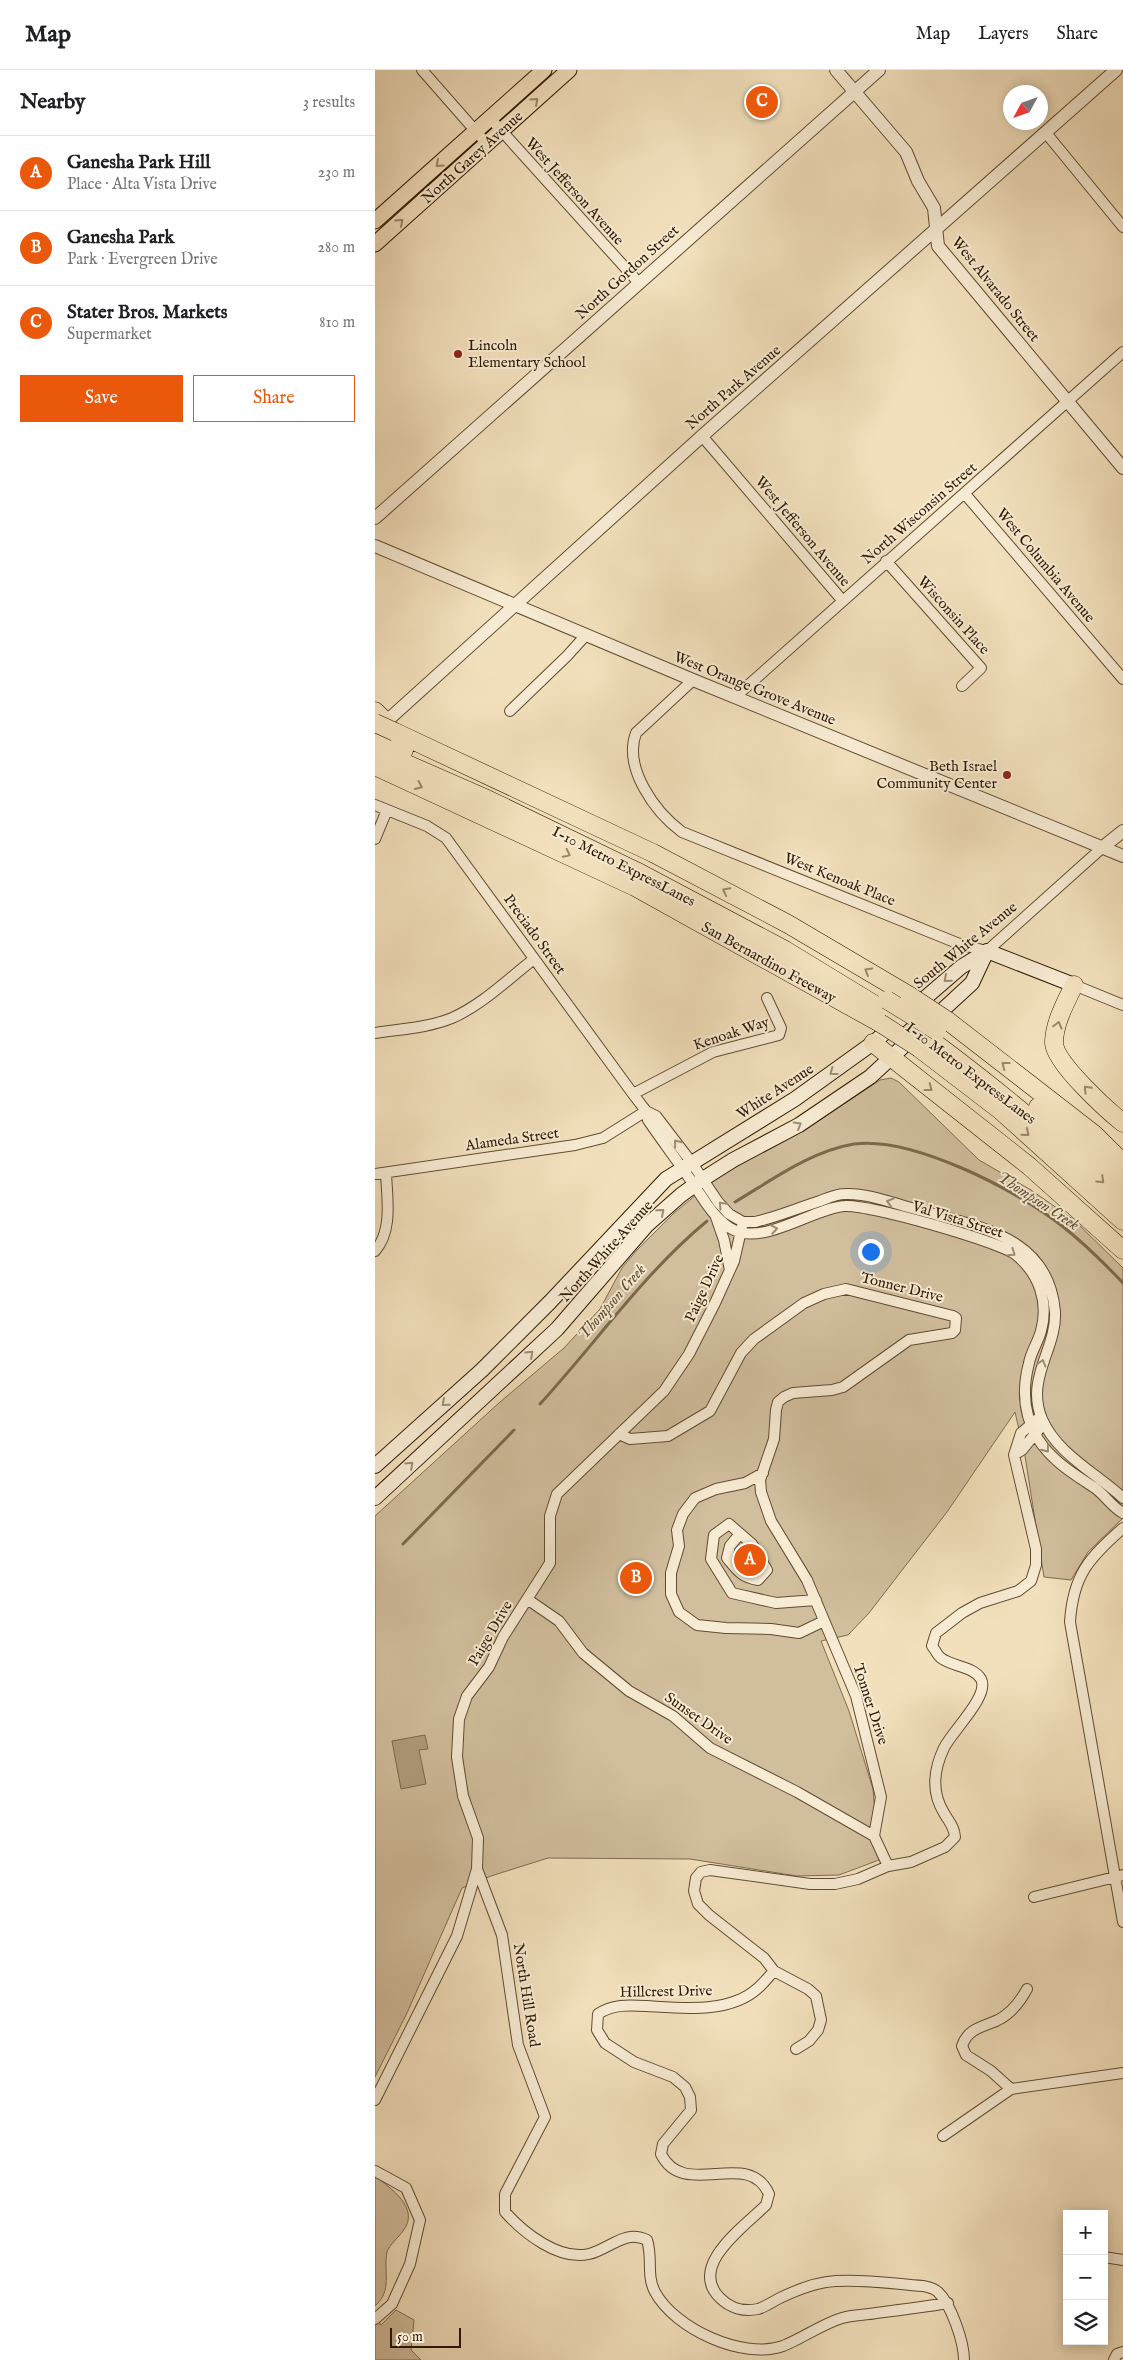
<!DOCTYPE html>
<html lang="en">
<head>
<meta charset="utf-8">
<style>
  body { margin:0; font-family:"IM FELL English",serif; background:#f2f2f2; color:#202124 }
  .controls { position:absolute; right:15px; bottom:15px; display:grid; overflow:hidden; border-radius:0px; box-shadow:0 2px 12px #0003 }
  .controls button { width:45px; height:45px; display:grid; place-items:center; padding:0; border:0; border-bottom:1px solid #e0e0e0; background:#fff; color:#202124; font:25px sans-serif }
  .compass { position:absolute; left:628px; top:15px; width:45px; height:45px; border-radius:50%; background:#fff; box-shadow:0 2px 12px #0003; rotate:230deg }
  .scale { position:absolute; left:15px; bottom:12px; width:71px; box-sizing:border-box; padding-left:5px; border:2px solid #2f1a03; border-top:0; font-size:14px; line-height:18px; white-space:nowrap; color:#2f1a03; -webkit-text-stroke:4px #f7ebd3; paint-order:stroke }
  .you { position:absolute; left:495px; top:1181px; width:18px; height:18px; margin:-12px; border:4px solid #fff; border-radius:50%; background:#1a73e8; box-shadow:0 0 0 8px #1a73e833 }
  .badge { display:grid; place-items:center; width:32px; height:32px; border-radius:50%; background:#ea580c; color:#fff; font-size:16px; font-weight:700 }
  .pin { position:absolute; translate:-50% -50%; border:2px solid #fff; box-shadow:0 1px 5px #0006 }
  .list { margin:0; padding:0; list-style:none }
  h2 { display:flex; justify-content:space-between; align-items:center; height:65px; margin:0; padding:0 20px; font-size:21px }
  h2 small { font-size:16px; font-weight:400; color:#757577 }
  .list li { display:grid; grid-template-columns:32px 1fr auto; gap:15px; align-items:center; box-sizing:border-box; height:75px; padding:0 20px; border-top:1px solid #e0e0e0 }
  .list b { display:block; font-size:19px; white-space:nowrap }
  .list p { margin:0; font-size:16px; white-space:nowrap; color:#757577 }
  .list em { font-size:16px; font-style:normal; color:#757577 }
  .actions { display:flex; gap:10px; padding:15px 20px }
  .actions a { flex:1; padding:11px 0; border:1px solid #ea580c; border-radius:0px; text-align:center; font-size:18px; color:#ea580c }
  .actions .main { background:#ea580c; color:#fff }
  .icon { flex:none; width:28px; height:28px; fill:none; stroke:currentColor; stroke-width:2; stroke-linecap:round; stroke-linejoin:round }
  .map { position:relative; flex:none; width:748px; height:2290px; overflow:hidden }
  header { display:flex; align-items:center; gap:30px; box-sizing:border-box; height:70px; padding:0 25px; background:#fff; border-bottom:1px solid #e0e0e0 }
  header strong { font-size:24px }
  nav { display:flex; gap:28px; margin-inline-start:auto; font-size:18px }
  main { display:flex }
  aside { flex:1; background:#fff }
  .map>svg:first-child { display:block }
  .green { fill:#d1be9d; stroke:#806c50 }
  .water { fill:#b09d7d; stroke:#7c694c }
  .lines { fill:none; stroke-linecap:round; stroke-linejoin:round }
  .stream { stroke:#7c694c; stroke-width:3 }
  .minor-casing { stroke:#604c31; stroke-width:12 }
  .tertiary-casing { stroke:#604c31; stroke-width:14 }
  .secondary-casing { stroke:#2f1a03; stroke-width:16 }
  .primary-casing { stroke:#2f1a03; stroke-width:17 }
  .motorway-casing { stroke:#2f1a03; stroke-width:19 }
  .minor { stroke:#f7ebd3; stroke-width:10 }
  .tertiary { stroke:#f7ebd3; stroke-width:12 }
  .secondary { stroke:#f7ebd3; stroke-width:14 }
  .primary { stroke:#f2e0bc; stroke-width:15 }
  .motorway { stroke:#f2e0bc; stroke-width:18 }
  .motorway-bridge-casing { stroke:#2f1a03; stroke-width:19; stroke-linecap:butt }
  .motorway-bridge { stroke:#f2e0bc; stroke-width:18 }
  .oneway { stroke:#9a8769 }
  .oneway2 { stroke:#9d8d75 }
  .poi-dot { fill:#8f2418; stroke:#f7ebd3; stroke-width:2 }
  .labels { text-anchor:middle; stroke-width:4; stroke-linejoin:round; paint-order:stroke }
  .street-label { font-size:15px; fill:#2f1a03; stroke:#f7ebd3 }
  .poi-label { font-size:15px; fill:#2f1a03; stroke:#f7ebd3; text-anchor:start }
  .water-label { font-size:16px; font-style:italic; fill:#634e34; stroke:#f7ebd3 }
</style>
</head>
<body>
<header>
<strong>Map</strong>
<nav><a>Map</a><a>Layers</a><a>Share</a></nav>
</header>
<main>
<aside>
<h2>Nearby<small>3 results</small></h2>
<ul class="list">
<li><span class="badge">A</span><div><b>Ganesha Park Hill</b><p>Place · Alta Vista Drive</p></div><em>230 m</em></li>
<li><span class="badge">B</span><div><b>Ganesha Park</b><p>Park · Evergreen Drive</p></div><em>280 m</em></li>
<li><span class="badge">C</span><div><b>Stater Bros. Markets</b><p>Supermarket</p></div><em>810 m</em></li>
</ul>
<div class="actions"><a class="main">Save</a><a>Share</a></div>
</aside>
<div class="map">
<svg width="748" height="2290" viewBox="0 0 748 2290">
  <rect width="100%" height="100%" fill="#f2e0bc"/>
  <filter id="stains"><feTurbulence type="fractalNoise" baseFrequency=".004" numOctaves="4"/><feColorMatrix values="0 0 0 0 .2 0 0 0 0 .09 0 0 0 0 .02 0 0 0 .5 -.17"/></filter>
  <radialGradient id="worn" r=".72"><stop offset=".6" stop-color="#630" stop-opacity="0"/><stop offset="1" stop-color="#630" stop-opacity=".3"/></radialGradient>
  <path class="green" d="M516,1008L524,1012L604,1090L656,1120L699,1150L748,1198V1448L713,1482L696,1510L669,1507L650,1386L640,1342L572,1442L494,1543L473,1565L446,1571L474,1641L498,1719L504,1790L464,1805L422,1806L315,1789L173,1788L116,1806L87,1818L32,1943L0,2007V1446L125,1332L189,1278L225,1239L247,1198L262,1180L299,1143L343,1107L443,1051L505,1010Z
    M0,2106C15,2118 46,2138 28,2161C24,2167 14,2175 12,2182C8,2202 18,2220 0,2236Z
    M21,2240L39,2250L36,2280L46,2290H0V2246L6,2255Z"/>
  <path class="water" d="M50,1665L53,1679L44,1680L51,1714L26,1719L17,1671Z"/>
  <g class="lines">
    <path class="stream" d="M360,1132C397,1110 436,1081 479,1074C537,1066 642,1120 687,1156C709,1173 729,1193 748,1213
      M165,1334C221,1273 268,1204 332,1151
      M28,1474L139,1360"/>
    <g class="minor-casing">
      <path id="minor" d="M47,0L112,74
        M115,48L264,213
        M671,63L748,157
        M327,366L467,530
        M590,424L748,609
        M511,491L606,598L587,616
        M318,610L261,663C248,698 280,742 307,762L587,875L612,881L728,777
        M360,627L748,282
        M135,641L192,586L211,565
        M0,735L52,756L71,768L258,1024L271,1041L281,1046L317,1093L343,1132L354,1144L368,1152H380C402,1147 423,1138 445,1131C453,1128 461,1124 470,1124C494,1123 520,1134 544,1140C604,1157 674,1166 680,1242C682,1278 650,1309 667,1349C682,1384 721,1403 748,1428
        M0,769L12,740
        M699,915L748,935
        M0,963C25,959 53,958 77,948C107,935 133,909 159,889
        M258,1024L338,982L404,965L406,958L392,928
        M271,1041L273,1050C288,1072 304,1093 319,1115C329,1130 339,1148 355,1158C387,1178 437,1138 470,1136C493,1134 622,1171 640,1184C664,1203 674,1232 666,1261C663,1272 656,1282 654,1293C647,1319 649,1346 663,1369C677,1391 699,1404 720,1418C730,1425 737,1437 748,1443
        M0,1104L200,1075L228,1068L271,1041
        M341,1147L349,1170L355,1200
        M0,1181C18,1160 12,1129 11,1103
        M244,1364L255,1369L293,1366L335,1341L366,1283L379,1269L429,1233L449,1224L471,1219L578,1246L581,1248L580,1260L577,1263L534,1270L468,1317L457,1320L418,1323L409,1327L403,1332L401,1340L399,1369L385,1410L386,1422L396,1451L432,1510L481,1626L506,1727L499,1766L513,1796
        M639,1385L647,1380L664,1359
        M388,1403L370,1413L341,1419L320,1428L308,1444L302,1460L304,1476L296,1503V1524L304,1542L322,1555L351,1558L396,1559L424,1563L449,1551
        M748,1458C714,1488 698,1505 695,1552L748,1852
        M364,1465L355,1476L352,1488C362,1500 367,1508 383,1510L392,1500L377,1474L354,1454L339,1465L336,1489L357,1523L401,1533L441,1530
        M152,1529L184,1551L208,1583L254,1621L298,1646L335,1678L422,1722L499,1766
        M102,1799L127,1865L143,1975L170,2047L130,2124V2142C149,2163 184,2191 214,2184C235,2179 250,2159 272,2170C278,2188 271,2205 280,2222C300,2259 368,2290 408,2276C428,2268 447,2254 467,2248C477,2245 490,2245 501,2243C525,2240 549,2237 573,2233
        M659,1827L748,1805
        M399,1901C394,1906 389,1913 383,1918C355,1944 306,1938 271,1936C253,1935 238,1934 223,1944L222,1960L230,1973L259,1992L298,2007L310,2017L315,2027L316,2040L288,2074L286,2084C309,2131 373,2077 394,2124L391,2135C370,2156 312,2196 345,2228C355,2238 369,2242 383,2239C390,2237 397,2232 403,2229C421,2220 441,2212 461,2211C490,2209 520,2214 548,2216C553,2217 559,2218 563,2222C576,2234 589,2272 589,2290
        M421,1979L434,1971L443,1960L446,1950L441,1926L433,1919L399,1901L389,1888L334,1845L323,1834L319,1821L321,1808L326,1802L335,1800L435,1814H460L483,1809L513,1796L536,1792L570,1777L580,1767C579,1756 574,1752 569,1743C556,1722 559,1699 569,1678C577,1661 615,1626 606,1609C598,1596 578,1597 566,1588C562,1585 560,1579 557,1576L561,1563L587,1543L605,1533L643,1521L656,1511L661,1495V1479L639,1385L646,1363L666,1346
        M636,2019L616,2001L591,1985L587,1976C593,1958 608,1957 623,1950C637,1943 645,1932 652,1919
        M0,2030L82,1866L102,1799L103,1768L88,1726L82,1687L84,1649L92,1626L114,1597L128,1567L175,1493V1446L182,1424L289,1321L314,1284L340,1233L359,1191L368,1152
        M568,2066L636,2019L748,2003
        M0,2101L31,2118L45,2150L35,2194L17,2234L0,2249
        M729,2187L748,2190
        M739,2290L742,2284L748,2282"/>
    </g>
    <g class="tertiary-casing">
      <path id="tertiary" d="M461,0L531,82L543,111L559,138L563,176L748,398
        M0,448L504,0
        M0,476L318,610L748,786
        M4,658L327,366L741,0
        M728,777L748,761"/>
    </g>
    <g class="secondary-casing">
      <path id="secondary" d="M612,881L699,915
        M0,1396L107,1300L175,1232L291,1109L420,1029L498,973L586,897L612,881
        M0,1428L182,1259L272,1155L306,1125L328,1109L358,1090L424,1055L495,1007L597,913L612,881"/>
    </g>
    <g class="primary-casing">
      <path id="primary" d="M0,151L169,0
        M0,174L194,0"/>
    </g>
    <g class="motorway-casing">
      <path id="motorway" d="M0,641L9,650
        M20,662L278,783L413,854L535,926
        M0,666L29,680
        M0,680L112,729L261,801L410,880L515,944
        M0,696L260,817L505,953
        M699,915C691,932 679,953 679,973C680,993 732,1040 748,1053
        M573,951L719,1064L748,1093
        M553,968C623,1020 686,1071 748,1132
        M498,973L654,1096L748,1180
        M544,978L625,1040L748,1151
        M663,1037L748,1114"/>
    </g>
    <use href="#minor" class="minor"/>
    <use href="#tertiary" class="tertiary"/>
    <use href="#secondary" class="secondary"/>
    <use href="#primary" class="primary"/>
    <use href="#motorway" class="motorway"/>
    <g class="motorway-bridge-casing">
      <path id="motorway-bridge" d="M0,653L20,662
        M535,926L573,951
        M512,930L562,961
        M505,953L544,978"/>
    </g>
    <use href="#motorway-bridge" class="motorway-bridge"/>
  </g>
  <defs><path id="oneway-chevron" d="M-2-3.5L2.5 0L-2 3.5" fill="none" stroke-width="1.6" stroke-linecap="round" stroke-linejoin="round" transform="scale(1.25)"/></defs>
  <g class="oneway">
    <use href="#oneway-chevron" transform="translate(160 31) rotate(-42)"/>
    <use href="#oneway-chevron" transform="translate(64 94) rotate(138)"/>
    <use href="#oneway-chevron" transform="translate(25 152) rotate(-42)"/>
    <use href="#oneway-chevron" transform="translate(44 716) rotate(24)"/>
    <use href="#oneway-chevron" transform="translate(192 784) rotate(26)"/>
    <use href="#oneway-chevron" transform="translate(351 821) rotate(-152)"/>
    <use href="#oneway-chevron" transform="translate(493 901) rotate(-150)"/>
    <use href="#oneway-chevron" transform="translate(683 955) rotate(-75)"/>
    <use href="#oneway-chevron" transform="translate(630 995) rotate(-142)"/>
    <use href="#oneway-chevron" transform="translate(554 1018) rotate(38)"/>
    <use href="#oneway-chevron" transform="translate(712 1019) rotate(-134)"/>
    <use href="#oneway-chevron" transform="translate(651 1063) rotate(41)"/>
    <use href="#oneway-chevron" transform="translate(726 1110) rotate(44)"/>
  </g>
  <g class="oneway2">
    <use href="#oneway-chevron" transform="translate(572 909) rotate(139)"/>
    <use href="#oneway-chevron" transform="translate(458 1002) rotate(144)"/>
    <use href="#oneway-chevron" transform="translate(423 1055) rotate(-30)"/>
    <use href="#oneway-chevron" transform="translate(302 1073) rotate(-128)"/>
    <use href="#oneway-chevron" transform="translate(515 1132) rotate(-164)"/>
    <use href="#oneway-chevron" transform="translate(347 1135) rotate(-133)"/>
    <use href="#oneway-chevron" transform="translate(286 1142) rotate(-41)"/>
    <use href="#oneway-chevron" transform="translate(399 1159) rotate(-10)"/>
    <use href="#oneway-chevron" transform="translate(637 1183) rotate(35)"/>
    <use href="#oneway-chevron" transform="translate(155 1284) rotate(-43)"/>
    <use href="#oneway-chevron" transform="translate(667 1293) rotate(-73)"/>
    <use href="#oneway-chevron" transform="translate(70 1333) rotate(139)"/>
    <use href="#oneway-chevron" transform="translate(671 1379) rotate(52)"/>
    <use href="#oneway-chevron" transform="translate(35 1395) rotate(-43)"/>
  </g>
  <g class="poi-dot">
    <circle cx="83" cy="284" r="5"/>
    <circle cx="632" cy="705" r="5"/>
  </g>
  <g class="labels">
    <g class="street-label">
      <text transform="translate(97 87) rotate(-42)" y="5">North Garey Avenue</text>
      <text transform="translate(200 121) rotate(48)" y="5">West Jefferson Avenue</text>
      <text transform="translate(252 202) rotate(-42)" y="5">North Gordon Street</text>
      <text transform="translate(621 219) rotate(51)" y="5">West Alvarado Street</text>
      <text transform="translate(358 317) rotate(-41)" y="5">North Park Avenue</text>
      <text transform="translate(544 443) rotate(-41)" y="5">North Wisconsin Street</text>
      <text transform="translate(428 461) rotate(50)" y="5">West Jefferson Avenue</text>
      <text transform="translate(671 495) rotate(50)" y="5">West Columbia Avenue</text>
      <text transform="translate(579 545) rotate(48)" y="5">Wisconsin Place</text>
      <text transform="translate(380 618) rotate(22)" y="5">West Orange Grove Avenue</text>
      <text transform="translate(249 796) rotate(27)" y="5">I-10 Metro ExpressLanes</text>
      <text transform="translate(465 809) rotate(22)" y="5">West Kenoak Place</text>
      <text transform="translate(160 864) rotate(54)" y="5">Preciado Street</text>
      <text transform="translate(590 875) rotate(-39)" y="5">South White Avenue</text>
      <text transform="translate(394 892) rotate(29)" y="5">San Bernardino Freeway</text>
      <text transform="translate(356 963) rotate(-18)" y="5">Kenoak Way</text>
      <text transform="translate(596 1003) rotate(37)" y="5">I-10 Metro ExpressLanes</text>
      <text transform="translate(400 1021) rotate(-33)" y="5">White Avenue</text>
      <text transform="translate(137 1069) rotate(-8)" y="5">Alameda Street</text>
      <text transform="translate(583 1149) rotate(17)" y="5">Val Vista Street</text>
      <text transform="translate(231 1181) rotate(-48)" y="5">North White Avenue</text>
      <text transform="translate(527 1217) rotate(14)" y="5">Tonner Drive</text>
      <text transform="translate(329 1218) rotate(-65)" y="5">Paige Drive</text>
      <text transform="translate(115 1563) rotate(-60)" y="5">Paige Drive</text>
      <text transform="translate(496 1634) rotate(72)" y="5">Tonner Drive</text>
      <text transform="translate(324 1648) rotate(35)" y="5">Sunset Drive</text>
      <text transform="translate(291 1921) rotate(-1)" y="5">Hillcrest Drive</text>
      <text transform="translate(152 1925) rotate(81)" y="5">North Hill Road</text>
    </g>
    <g class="poi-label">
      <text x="93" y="280">Lincoln<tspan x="93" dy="17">Elementary School</tspan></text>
      <text x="622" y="701" text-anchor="end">Beth Israel<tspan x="622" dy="17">Community Center</tspan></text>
    </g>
    <g class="water-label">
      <text transform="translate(664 1130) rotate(33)" y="6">Thompson Creek</text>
      <text transform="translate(236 1231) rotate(-49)" y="6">Thompson Creek</text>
    </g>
  </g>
  <rect width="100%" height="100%" filter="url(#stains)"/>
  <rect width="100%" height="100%" fill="url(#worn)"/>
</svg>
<div class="controls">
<button>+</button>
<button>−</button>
<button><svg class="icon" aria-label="layers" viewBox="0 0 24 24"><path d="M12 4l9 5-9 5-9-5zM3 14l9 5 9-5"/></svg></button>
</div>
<svg class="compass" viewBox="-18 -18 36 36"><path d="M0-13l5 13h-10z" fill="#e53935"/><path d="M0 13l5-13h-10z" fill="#757577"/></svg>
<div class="scale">50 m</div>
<div class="you"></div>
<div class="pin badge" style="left:375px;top:1490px">A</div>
<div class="pin badge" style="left:261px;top:1508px">B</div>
<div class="pin badge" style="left:387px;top:32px">C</div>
</div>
</main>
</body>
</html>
